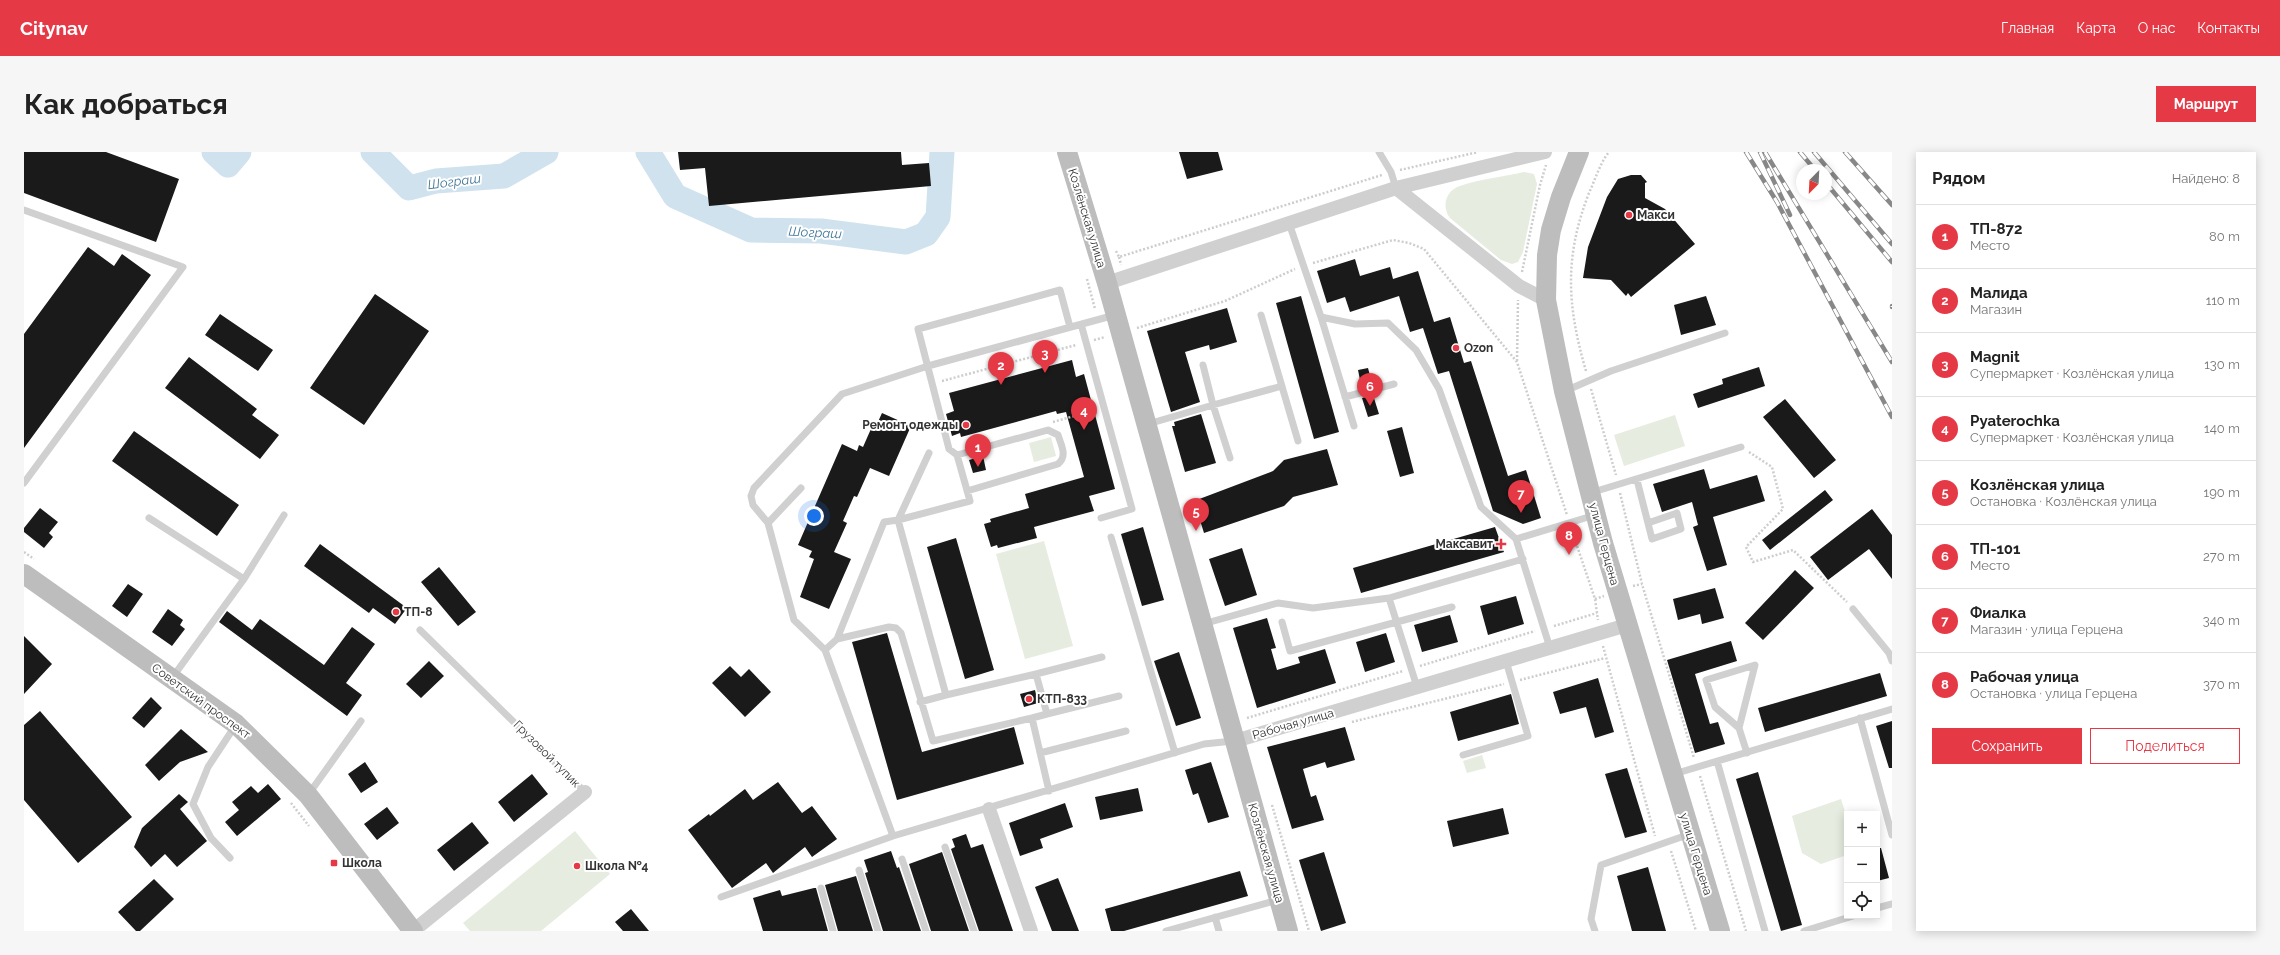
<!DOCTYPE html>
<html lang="ru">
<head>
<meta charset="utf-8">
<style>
  body { margin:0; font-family:Raleway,sans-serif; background:#f6f6f6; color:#222 }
  .controls { position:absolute; right:12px; bottom:12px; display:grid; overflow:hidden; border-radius:0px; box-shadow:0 2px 10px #0003 }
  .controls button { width:36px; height:36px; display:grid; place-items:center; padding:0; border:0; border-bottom:1px solid #e0e0e0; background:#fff; color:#222; font:20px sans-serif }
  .compass { position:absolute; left:1772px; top:12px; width:36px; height:36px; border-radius:50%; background:#fff; box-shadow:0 2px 10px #0003; rotate:204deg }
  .you { position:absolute; left:790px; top:364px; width:14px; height:14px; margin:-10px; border:3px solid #fff; border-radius:50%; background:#1a73e8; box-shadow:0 0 0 6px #1a73e833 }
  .badge { display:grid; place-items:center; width:26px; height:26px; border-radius:50%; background:#e63946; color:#fff; font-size:13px; font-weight:700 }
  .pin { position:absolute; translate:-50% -33px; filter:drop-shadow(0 1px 2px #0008) }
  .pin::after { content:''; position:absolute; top:21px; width:14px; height:12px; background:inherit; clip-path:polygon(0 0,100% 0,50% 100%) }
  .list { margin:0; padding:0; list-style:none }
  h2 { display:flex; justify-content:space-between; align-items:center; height:52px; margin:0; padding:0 16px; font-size:17px }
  h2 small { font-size:13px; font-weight:400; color:#767676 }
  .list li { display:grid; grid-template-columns:26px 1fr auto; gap:12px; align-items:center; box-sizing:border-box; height:64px; padding:0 16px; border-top:1px solid #e0e0e0 }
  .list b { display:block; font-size:15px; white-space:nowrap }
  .list p { margin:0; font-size:13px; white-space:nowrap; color:#767676 }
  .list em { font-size:13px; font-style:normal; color:#767676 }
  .actions { display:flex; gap:8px; padding:12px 16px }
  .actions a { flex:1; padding:9px 0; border:1px solid #e63946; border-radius:0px; text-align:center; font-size:14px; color:#e63946 }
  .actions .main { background:#e63946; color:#fff }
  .icon { flex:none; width:22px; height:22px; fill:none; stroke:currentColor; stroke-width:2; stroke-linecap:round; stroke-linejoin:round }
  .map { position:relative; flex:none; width:1868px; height:779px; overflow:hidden; border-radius:0px }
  header { display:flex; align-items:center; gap:24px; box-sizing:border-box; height:56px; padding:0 20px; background:#e63946; color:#fff }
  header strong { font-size:19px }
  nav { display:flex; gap:22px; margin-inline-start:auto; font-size:14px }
  .intro { display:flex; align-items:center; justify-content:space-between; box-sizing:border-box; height:96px; padding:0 24px }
  h1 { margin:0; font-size:28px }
  .button { padding:10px 18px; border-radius:0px; background:#e63946; color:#fff; font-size:14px; font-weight:700 }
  main { display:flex; gap:24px; padding:0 24px }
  aside { flex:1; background:#fff; border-radius:0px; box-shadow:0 2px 10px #0003 }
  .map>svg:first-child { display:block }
  .green { fill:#e6ecdf }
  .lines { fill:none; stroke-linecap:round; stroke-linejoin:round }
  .river { stroke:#cfe2ee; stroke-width:25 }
  .building { fill:#1a1a1a }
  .path { stroke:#cdcdcd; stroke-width:2.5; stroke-dasharray:2 2; stroke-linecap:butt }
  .lane { stroke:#d0d0d0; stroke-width:7 }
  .street { stroke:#d0d0d0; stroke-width:14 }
  .secondary { stroke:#bdbdbd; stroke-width:20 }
  .rail-casing { stroke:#888; stroke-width:4.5 }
  .rail { stroke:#fff; stroke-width:3; stroke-dasharray:9; stroke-linecap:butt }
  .poi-dot { fill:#e63946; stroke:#fff; stroke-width:1.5 }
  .labels { text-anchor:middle; stroke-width:4; stroke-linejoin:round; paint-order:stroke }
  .poi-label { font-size:12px; font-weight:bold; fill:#333; stroke:#fff; text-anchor:start }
  .street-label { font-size:12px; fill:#333; stroke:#fff }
  .water-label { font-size:13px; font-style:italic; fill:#3f7597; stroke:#fff }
</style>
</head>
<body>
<header>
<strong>Citynav</strong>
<nav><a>Главная</a><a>Карта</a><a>О нас</a><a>Контакты</a></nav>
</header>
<div class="intro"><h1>Как добраться</h1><a class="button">Маршрут</a></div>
<main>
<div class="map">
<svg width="1868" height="779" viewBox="0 0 1868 779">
  <rect width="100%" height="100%" fill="#fff"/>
  <path class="green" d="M1500,20L1510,22L1513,32L1499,100L1494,110L1488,112L1477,108L1426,66C1417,55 1422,38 1436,34C1456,27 1479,25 1500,20Z
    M1651,263L1661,294L1600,314L1590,283Z
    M1027,285L1032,304L1010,310L1005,291Z
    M1020,389L1049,494L1001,507L972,402Z
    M1458,603L1462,616L1443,621L1439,609Z
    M1817,647L1823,666V703L1797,712L1778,701L1768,664Z
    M551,679L586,722L517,779H446L439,771Z"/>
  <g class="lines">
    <path class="river" d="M190,0L204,13L215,0
      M349,0L385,36L412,29L480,24L522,0
      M624,0L651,44L727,78L797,79L882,90L902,82L914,65L918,0"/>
  </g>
  <path class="building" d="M0,0H82L155,27L132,90L0,41Z
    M654,0H877L878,13L905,11L907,34L685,54L681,16L656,18Z
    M1155,0H1194L1199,18L1163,27Z
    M1607,23H1617L1623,30L1621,31V46L1641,57L1671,92L1607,145L1604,141L1602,144L1587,128L1559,126L1564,95L1583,45L1594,27Z
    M64,95L90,114L98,102L127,123L0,296V182Z
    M1331,107L1336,124L1366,115L1369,127L1394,119L1410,170L1426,165L1440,211L1447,209L1484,324L1502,318L1517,366L1499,372L1469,359L1425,219L1414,222L1399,176L1386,180L1375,144L1326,160L1321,145L1303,151L1293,119Z
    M351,142L405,179L340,273L286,236Z
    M1277,144L1315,280L1290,287L1252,151Z
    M1682,144L1692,173L1657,183L1650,153Z
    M1203,156L1213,190L1186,198L1185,193L1161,200L1176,250L1147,260L1123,179Z
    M196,162L249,198L234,219L181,183Z
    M165,205L233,257L228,263L255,283L236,307L141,236Z
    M1048,208L1052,225L1060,222L1091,337L1065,344L1070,359L1010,375L1013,386L974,396L973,393L967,395L960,372L967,370L966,367L1005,356L1001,342L1060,325L1042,260L1033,262L1032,259L937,285L936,281L928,284L922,262L930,259L925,241Z
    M1735,215L1741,234L1674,256L1669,242L1699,232L1698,227Z
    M1344,216L1348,231L1337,233L1334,218Z
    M1349,243L1355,262L1344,265L1338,246Z
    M1761,247L1812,308L1790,326L1739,265Z
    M858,261L887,274L865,324L846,316L833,345L830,344L819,369L823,371L810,400L827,407L805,457L776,445L790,407L785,405L788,399L774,393L818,292L833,299L835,293L839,295L850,270L853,272Z
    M1177,262L1192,311L1161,320L1148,274H1151L1150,270Z
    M1378,275L1390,321L1376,325L1363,279Z
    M110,279L215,353L193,384L88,309Z
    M1303,297L1314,333L1269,345L1260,354L1180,381L1170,349L1249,319L1260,308Z
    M959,304L962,318L949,321L945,308Z
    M1680,317L1686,337L1733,323L1741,349L1689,365L1703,413L1683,419L1669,375L1674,373L1668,350L1638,360L1629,332Z
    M1801,338L1809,348L1746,398L1738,388Z
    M16,356L34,370L25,381L29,385L20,396L0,380V376Z
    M1848,357L1868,383V427L1845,397L1804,428L1786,405Z
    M1119,375L1140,448L1118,454L1097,382Z
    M1471,375L1480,400L1337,441L1329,416Z
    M932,386L970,518L941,527L903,395Z
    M296,392L383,456L371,472L349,456L345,461L280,414Z
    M1218,396L1233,443L1201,454L1185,407Z
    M415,415L452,460L434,474L397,430Z
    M1771,418L1790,436L1739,488L1721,471Z
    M104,432L119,442L103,465L88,454Z
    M1691,436L1700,466L1678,472L1676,462L1654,468L1649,447Z
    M1492,444L1500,472L1464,483L1456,454Z
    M144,457L159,468L156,473L161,477L148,494L128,480Z
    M203,459L228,478L236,467L300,513L328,475L351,492L322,531L338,543L323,564L195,470Z
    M1426,463L1434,490L1398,500L1390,473Z
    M1243,466L1252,496L1247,497L1253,518L1276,511L1274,505L1301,497L1312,531L1233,556L1209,476Z
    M863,481L898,600L990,575L1000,612L873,648L828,490Z
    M1362,481L1371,510L1341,520L1332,490Z
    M0,484L28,512L0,542Z
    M1707,489L1713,509L1671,522L1686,572L1694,570L1701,592L1671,601L1643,508Z
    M1155,500L1177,566L1152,574L1130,509Z
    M405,509L420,524L397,546L382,532Z
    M706,514L717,525L725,517L747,540L721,565L688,531Z
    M1856,521L1863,544L1741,580L1734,556Z
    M1574,526L1590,580L1571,586L1562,555L1536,562L1529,540Z
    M1011,538L1014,551L1000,555L996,542Z
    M1487,542L1495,572L1434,589L1426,560Z
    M127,545L138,556L120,576L108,566Z
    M16,559L108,665L54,711L0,648V573Z
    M1868,569V616H1865L1852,574Z
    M1321,575L1331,608L1303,616L1301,610L1279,617L1287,645L1292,643L1300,668L1268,677L1243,595Z
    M157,577L184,600L156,610L135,629L121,613Z
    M341,610L354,630L337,641L324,622Z
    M1187,610L1205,665L1184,671L1174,641L1169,643L1161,618Z
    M1603,616L1623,680L1601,686L1581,622Z
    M1734,620L1778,773L1757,779L1712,627Z
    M508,622L524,642L490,670L474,650Z
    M754,630L778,661L788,654L813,687L788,705L781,695L749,721L742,711L708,736L664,678L685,662L686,664L721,637L729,648Z
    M244,632L257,647L213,684L201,670L215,658L208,650L227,634L234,641Z
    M1114,636L1119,659L1076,668L1071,645Z
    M155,642L164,650L156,657L183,689L153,715L141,702L127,715L110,695L118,676Z
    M1041,651L1049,675L1016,687L1019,696L996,704L985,671Z
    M363,655L375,671L353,688L340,672Z
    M1479,656L1485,682L1429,695L1423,669Z
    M448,670L465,691L430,719L413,698Z
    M942,682L947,696L959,692L989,779H955L927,697L931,695L928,687Z
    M1853,696H1857L1865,726L1853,729Z
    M867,699L873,716L875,715L897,779H859L841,721L844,720L840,708Z
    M918,700L945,779H907L885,712Z
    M1300,700L1322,771L1297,779L1275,708Z
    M1624,715L1642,779H1608L1593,724Z
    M1216,719L1224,744L1100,779H1087L1081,757Z
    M832,724L849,779H814L801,733Z
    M1034,726L1055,779H1028L1011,735Z
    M130,727L150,747L116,779H112L94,760Z
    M790,736H792L804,779H739L729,746L756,738L758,744Z
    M607,757L625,779H599L591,770Z"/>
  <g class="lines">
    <path class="path" d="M1376,18L1454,0
      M1092,99L1095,105L1358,23
      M1095,105L1097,113
      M1289,111L1369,88L1385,91L1400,97L1493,210L1543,363
      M1498,120L1516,33L1522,13
      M1063,127L1071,157
      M1113,176L1201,149L1271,117
      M1070,188L1081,185
      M1493,209L1494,148
      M1562,219C1543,154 1540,105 1565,41C1571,28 1576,11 1585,0
      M918,229L1052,193
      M1567,237L1592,323
      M1029,270L1061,261
      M1725,300L1748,315L1759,357L1722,395L1729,410L1769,398L1823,450
      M1596,341L1618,432L1670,606
      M1548,379L1571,447L1574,468
      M0,400L10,407
      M1609,434L1618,432
      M1571,447L1580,444
      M1530,474L1573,461
      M1579,494L1631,684
      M1396,514L1511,479
      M1496,528L1581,506
      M1223,566L1379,519
      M1328,570L1480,532
      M1676,624L1722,779
      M267,651L285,674
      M1248,653L1285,779
      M1647,699L1672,779"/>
    <path class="lane" d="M1355,0L1367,20L1372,36
      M0,58L159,115L0,331
      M1265,71L1297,165L1331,172L1364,171L1392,198L1415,237L1457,355L1492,387L1526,496
      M1237,163L1274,289
      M1297,165L1330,274
      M1057,172L1108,357L1077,366
      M1179,213L1189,253L1258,234
      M1541,239L1587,219L1701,181
      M1321,245L1370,232
      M1124,272L1189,253L1206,306
      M905,301L874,368L922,543L1012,522L1023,562L1008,566
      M933,303L1024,278L1034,283C1037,293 1044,304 1034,312L943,339
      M1613,328L1628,387L1657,377L1653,361L1624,371
      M1566,341L1717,295
      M125,366L220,427L148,526
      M744,371L777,336
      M1087,385L1151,601
      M1492,387L1571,363
      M220,427L260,363
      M1829,457L1865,501L1868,509
      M1258,470L1266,499L1428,455
      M1179,472L1254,451L1289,456L1365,446
      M396,478L561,640
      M813,487L860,370L874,368L946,349L933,303L925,297L894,177L1036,138L1046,175
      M801,498L770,468L744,371L729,353L727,344L730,336L818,242L904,214L1091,163
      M1012,522L1078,505
      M1393,535L1365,446L1499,407
      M896,550L922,543
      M1023,562L1095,544
      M1836,566L1868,683
      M1715,576L1691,555L1682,528L1731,513L1715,576L1723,601
      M1016,601L1102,579
      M1439,603L1504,584L1482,509
      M1693,609L1741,779
      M1650,622L1868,557
      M284,643L337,569
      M869,684L801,498L813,487L865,475L872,476L877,481L909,589L1008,566L1025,639
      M921,695L950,779
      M206,706L187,686L169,652L184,615L211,574
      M878,707L902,779
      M835,718L854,779
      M797,736L809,779
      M697,745L869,684L1180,592L1209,589
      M1853,756L1868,752
      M1191,765L1195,779
      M1142,779L1254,748
      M1571,779L1567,767L1577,713L1666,682
      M1780,779L1829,764"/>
    <path class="street" d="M1372,36L1495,134L1522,148
      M1083,131L1372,36L1521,0
      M1211,589L1603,473
      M965,657L1007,779
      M389,779L561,640"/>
    <path class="secondary" d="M1043,0L1083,131L1264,779
      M1555,0L1537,45L1527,78L1523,103L1522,148L1540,239L1579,391L1696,779
      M0,422L212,572L284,643L389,779"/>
    <g class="rail-casing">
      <path id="rail" d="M1722,0L1753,50L1868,265
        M1736,0L1766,63
        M1741,0L1868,210
        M1776,0L1791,18
        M1790,0L1868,92
        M1821,0L1868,53
        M1802,31L1868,110
        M1868,154V155"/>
    </g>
    <use href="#rail" class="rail"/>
  </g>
  <g class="poi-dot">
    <circle cx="1605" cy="63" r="4"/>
    <circle cx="1432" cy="196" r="4"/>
    <circle cx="942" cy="273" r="4"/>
    <path d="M1475 386h4v4h4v4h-4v4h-4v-4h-4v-4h4z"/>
    <circle cx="372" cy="460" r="4"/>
    <circle cx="1005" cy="547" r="4"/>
    <rect x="306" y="707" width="8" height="8" rx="2"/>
    <circle cx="553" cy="714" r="4"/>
  </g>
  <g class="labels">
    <g class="poi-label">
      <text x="1613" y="67">Макси</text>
      <text x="1440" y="200">Ozon</text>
      <text x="934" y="277" text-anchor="end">Ремонт одежды</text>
      <text x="1469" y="396" text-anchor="end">Максавит</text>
      <text x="380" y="464">ТП-8</text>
      <text x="1013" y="551">КТП-833</text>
      <text x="318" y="715">Школа</text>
      <text x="561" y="718">Школа №4</text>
    </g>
    <g class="street-label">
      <text transform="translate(1063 66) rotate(73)" y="4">Козлёнская улица</text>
      <text transform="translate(1580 392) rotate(75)" y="4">улица Герцена</text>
      <text transform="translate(177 549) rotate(36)" y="4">Советский проспект</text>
      <text transform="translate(1269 572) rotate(-16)" y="4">Рабочая улица</text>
      <text transform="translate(523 602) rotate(45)" y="4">Грузовой тупик</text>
      <text transform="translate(1242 701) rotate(74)" y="4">Козлёнская улица</text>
      <text transform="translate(1672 702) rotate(73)" y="4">улица Герцена</text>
    </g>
    <g class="water-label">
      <text transform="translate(430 29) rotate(-7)" y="5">Шограш</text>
      <text transform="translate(791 80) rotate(3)" y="5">Шограш</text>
    </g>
  </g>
</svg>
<div class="controls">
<button>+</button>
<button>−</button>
<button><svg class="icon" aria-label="locate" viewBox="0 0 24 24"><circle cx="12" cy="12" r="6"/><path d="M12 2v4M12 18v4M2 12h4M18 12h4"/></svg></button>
</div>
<svg class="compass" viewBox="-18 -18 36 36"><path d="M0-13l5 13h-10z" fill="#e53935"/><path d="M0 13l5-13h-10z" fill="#767676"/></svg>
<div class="you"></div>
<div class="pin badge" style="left:954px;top:315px">1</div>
<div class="pin badge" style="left:977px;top:233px">2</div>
<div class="pin badge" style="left:1021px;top:221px">3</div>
<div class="pin badge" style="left:1060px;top:278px">4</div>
<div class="pin badge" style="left:1172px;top:379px">5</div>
<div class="pin badge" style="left:1346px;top:254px">6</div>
<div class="pin badge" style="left:1497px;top:361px">7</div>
<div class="pin badge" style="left:1545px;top:403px">8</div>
</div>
<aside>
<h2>Рядом<small>Найдено: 8</small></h2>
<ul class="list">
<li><span class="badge">1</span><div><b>ТП-872</b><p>Место</p></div><em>80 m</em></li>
<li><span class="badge">2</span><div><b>Малида</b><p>Магазин</p></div><em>110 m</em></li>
<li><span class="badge">3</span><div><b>Magnit</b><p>Супермаркет · Козлёнская улица</p></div><em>130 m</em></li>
<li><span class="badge">4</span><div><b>Pyaterochka</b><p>Супермаркет · Козлёнская улица</p></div><em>140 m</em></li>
<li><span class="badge">5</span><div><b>Козлёнская улица</b><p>Остановка · Козлёнская улица</p></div><em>190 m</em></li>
<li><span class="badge">6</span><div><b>ТП-101</b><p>Место</p></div><em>270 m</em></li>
<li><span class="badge">7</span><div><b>Фиалка</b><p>Магазин · улица Герцена</p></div><em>340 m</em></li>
<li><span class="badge">8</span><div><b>Рабочая улица</b><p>Остановка · улица Герцена</p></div><em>370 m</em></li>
</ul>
<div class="actions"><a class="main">Сохранить</a><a>Поделиться</a></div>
</aside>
</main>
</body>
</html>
